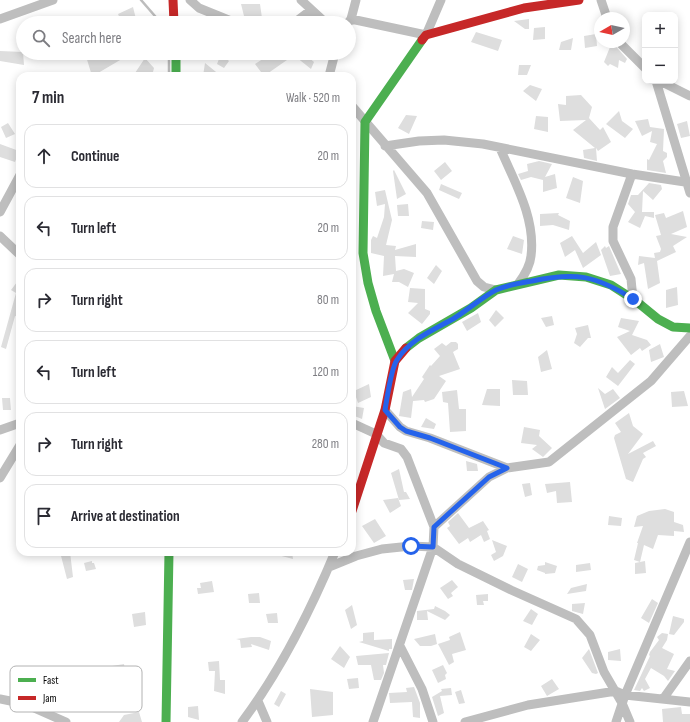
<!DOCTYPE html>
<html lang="en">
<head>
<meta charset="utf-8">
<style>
  body { margin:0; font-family:"Sofia Sans Condensed",sans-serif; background:#f2f2f3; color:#2b2b33 }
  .controls { position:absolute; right:12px; top:12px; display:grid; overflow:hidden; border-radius:8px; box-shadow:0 2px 10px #0003 }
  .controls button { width:36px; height:36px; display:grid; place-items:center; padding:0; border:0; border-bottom:1px solid #e1e1e2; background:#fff; color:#2b2b33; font:20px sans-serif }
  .compass { position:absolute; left:594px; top:12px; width:36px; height:36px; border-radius:50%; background:#fff; box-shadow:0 2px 10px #0003; rotate:261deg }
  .stop { position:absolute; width:12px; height:12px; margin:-9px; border:3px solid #2563eb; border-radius:50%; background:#fff }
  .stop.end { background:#2563eb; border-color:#fff; box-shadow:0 1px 4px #0008 }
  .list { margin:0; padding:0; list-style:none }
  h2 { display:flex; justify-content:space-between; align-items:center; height:52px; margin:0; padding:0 16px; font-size:17px }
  h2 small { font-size:13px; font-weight:400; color:#7c7c81 }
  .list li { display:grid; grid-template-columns:26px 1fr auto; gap:12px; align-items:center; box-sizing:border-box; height:64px; margin:0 8px 8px; padding:0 8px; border:1px solid #e1e1e2; border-radius:12px }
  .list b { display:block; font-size:15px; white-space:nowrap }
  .list em { font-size:13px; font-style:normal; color:#7c7c81 }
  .icon { flex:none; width:22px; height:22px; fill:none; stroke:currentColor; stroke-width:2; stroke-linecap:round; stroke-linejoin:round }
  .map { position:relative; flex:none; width:690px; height:722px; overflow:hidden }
  .search { position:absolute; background:#fff; box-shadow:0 2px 10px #0003; left:16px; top:16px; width:340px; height:44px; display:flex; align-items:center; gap:10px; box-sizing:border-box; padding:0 14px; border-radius:22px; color:#7c7c81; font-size:15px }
  .panel { position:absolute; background:#fff; box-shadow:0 2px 10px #0003; left:16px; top:72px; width:340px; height:484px; border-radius:12px }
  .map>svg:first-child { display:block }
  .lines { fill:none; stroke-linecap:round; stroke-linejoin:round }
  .stream { stroke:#bdbdbd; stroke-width:2.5 }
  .building { fill:#dedede }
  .street { stroke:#bebebe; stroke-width:9 }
  .fast { stroke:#4caf50; stroke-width:9 }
  .jam { stroke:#c62828; stroke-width:9 }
  .route { stroke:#2563eb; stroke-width:5 }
  .key { fill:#fff; stroke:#b2b2b2; stroke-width:1 }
  .key-label { font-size:11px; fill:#000 }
</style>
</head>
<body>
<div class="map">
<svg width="690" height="722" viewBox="0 0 690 722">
  <rect width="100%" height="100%" fill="#fff"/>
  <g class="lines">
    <path class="stream" d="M141,0L161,23
      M169,53V76"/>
  </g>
  <path class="building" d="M241,4H260L262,18L245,20Z
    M133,7L137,23H122L118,14Z
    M529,19V29H525L514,21Z
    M545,27V39L533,40L534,28Z
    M476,32L502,40L498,51L471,42Z
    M596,34L597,46L585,48L584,36Z
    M573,38L571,50H559L561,42Z
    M612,42L627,59L625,63L619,60L618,68L610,64L608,66L604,62Z
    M0,51L23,52L24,65L0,61Z
    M85,53H132L93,76H92Z
    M272,53H282L287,60L264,76L255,64Z
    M291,53H303L314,62L311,69Z
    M221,54L229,61L224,68L217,64Z
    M145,58L154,68L152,76H133Z
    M205,63L221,76H203Z
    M519,65H531L527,75H518Z
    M530,85L542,89L536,101L523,91Z
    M581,95L592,107L589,118L600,130L603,127L611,142L598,151L596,148L597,161L584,158L583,150L595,148L573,130L586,120L560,121L558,104L566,105V96Z
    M619,111L622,121L633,129L625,138L606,124Z
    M406,115L417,116L409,134L398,128Z
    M536,116L548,117V132L534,129Z
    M648,119L650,127L664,129L663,151L667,153V157L663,161L666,173L647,170V159L649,160L657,144L650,142L652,131L642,136L635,121Z
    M687,121L690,136L681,138L677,124Z
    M8,123L15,134L6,138L1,127Z
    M0,144L19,151L15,162L0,157Z
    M539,161L552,164L545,177L555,174L557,188L543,192V180L531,177L521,180L518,174L528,171L527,164Z
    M445,162L452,171L441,180L434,171Z
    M394,170L406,194L397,199L393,171Z
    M573,177L583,181L580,203L566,198Z
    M649,183L661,185L662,189L653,200L643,191L642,212H654V218L645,216L640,228L628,222L635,212L628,204L631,195H638Z
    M441,184L462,193L459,199L439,190Z
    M385,190L392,220L386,245L396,246L395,250L416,244V257L395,256L396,271L404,269L414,273L408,287L399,282H392L394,274L383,276L384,256L371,253V240L373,236L377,238L384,217L385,204L377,206L375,192Z
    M408,204L409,216H398L397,205Z
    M683,211L687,227L671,234L687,237L673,246L676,252L657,261L660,283L648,289L644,263L638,265L639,256L655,258L654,253L660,252L661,249L656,236L661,235L655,215L664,213L666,218Z
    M559,213L558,215L570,221L569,230L553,225L540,226V214Z
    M422,221L434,222L433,230L421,228Z
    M513,236L524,240L522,254L507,249Z
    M572,236L583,253L596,242L601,255L583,268L575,250L565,257L560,243Z
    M605,246L606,248L609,246L621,274L610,276L601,250Z
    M436,265L442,271L434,284L427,278Z
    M20,278V312L19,317L15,316L6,349L1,347L16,293L11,290Z
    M677,287L678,305L666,308V290Z
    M410,288L425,289V309L430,311V314L422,324L408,313L418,303L408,302Z
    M496,310L504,318L495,327L489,320Z
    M478,313L481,322L467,331L462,322Z
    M552,316L554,325L546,327L541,318Z
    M621,318L639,321L632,335L647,340L651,345L642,351L640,348L631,355L617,337L630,331L618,327Z
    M588,325L591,338H588L580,347L574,343L577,334L575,328Z
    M451,342H456L458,344V349L453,352L460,369L439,376L446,381L434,399L425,402L424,400L413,401L411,418L399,416L403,392L411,389L412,397L424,379L422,377L430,365L431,366L440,356L434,349L442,343L446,346Z
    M660,344L664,357L651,362L649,350Z
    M547,350L552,369L541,372L538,357Z
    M630,360L635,364L618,386L606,377L612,367L618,373Z
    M512,380L527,381L528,395H513Z
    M369,384L371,397L358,403L354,391Z
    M598,388L605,394L613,389L620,398L605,409Z
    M487,389H500V406L482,405Z
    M457,390L459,409H466V431L450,432L448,403L443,402L442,392Z
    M684,391L688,406L672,407L671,392Z
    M2,398H10L11,410H3Z
    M352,406L364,408L362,419L352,415Z
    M629,413L633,426L643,434L628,454L653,441L656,446L643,453L646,457L643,459L633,482L626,479L614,438L615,435L621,432L615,423Z
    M426,418L436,424L434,429L421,427Z
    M524,427L540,430L539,436L552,448L543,457L532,449L537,445L521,443Z
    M466,461L477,464L478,471H467Z
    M399,469L404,492H406L410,499L399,500L391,473Z
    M570,482L572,502L557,503L556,491L547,493L545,484Z
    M530,483L532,495L525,497L522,484Z
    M398,498L401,506L390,513L383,500Z
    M665,509L674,512V522L683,525L684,532L674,531V536L658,535L653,549L644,545L640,562L634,560L638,543H637L643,526L634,527L637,516L649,511Z
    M458,513L469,528L483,521L489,530L487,531L490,539L484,542L481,535L470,542L468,538L459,544L447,528L450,526L448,522Z
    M609,516L622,518L621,526L608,525Z
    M375,519L386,536L374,543L362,526Z
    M492,540L507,546L503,556L494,561L491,555L496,552Z
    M60,552H70L73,577L67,579Z
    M274,552H292L293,559L274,554Z
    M92,561V563H94L96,569L86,571L84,563Z
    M645,561L646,573L635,574V563Z
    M545,562L557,566L555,573L545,574V573L537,570L538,566L545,565Z
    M590,563L591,570L576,572V565Z
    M518,564L528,569L522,582L512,577Z
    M414,579L412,590H405L403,580Z
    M452,580L458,587L451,593L453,596L448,599L440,588Z
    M212,581L214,592L198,594L197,588H201L200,583Z
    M587,584L586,591L567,594L571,588Z
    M259,593L260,603H249L248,594Z
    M488,594V601H483L484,605H477L476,595Z
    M652,599L658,603L649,623L641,618Z
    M585,603L583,614L572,611V604Z
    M352,605L357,625L351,629L345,610Z
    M435,606L445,611L450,615L445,620L427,611L428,620H417V611L434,609Z
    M531,609L538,614L532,625L523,621Z
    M145,612L146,625L134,627L132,614Z
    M277,613L278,623H268L266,614Z
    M673,616L684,619V622L674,635L669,634Z
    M374,632V640L392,639V649H389V651L359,642L363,641V633Z
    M460,632L466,650L452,654L454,662L449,665L438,644L450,640L449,637Z
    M662,633L668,634L667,640L662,648L674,654L667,669L675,671L668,681L664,676L651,668L645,679L650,688L644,691L642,688L640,691L634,690L650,656L649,655L650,652L659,640L657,637Z
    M435,634L437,644L431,646H420L414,639Z
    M531,634L540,640L531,651L524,647Z
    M251,637H260L271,641L269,650L251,644L252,647L241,648L240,640L236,639Z
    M340,646L350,657L344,668L331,659Z
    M589,649L598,673L596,674L592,673L582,658Z
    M620,649L621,661L608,660V652Z
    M389,653L386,665H383L384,673L381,680H374L371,665H358L356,656Z
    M219,661L220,680H225V694L214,691L215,671H209L208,662Z
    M124,664L125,670L121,671L120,673L106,672V667Z
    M443,665L447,673L445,675L446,679L438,683L432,670Z
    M358,678L359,688L349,689L347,679Z
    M552,679L559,689L547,696L541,686Z
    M414,687L420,703V718L413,717L412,702L390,703L389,693L407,692L406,688Z
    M451,688L452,695L440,696L444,713L438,716L432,697L442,691L441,689Z
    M310,689L333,692V715L312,717Z
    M461,690L465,703L459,704L455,692Z
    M281,691L286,694L279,707L274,704Z
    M198,706L199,720L188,717V707Z
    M681,707L682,714H690V722H663L662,709Z
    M139,712L142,722H119L124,715Z"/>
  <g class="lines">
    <path class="street" d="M190,0L199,8L236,23
      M301,0L326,23
      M601,0L607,18
      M0,19L53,0
      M351,19L356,0
      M294,23L311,10
      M348,23L351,19L426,35L441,0
      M619,42L645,68
      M329,76L335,53
      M656,81L690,193
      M660,81L690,96
      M352,106L427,193L477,281L484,287L496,290
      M385,146L419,141L444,140L483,144L632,174L685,182
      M500,148C514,181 536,218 531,256C530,267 524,276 518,284
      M632,174L613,227V241L631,279L633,299
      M0,212L20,175
      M0,236L20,255
      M385,410L400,427L406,431L430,438L507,468
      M352,423L376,434L384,443L401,449L407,457L434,527L433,547L373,722
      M0,430L20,423
      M0,478L20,445
      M434,527L489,477L507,468L549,462L651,381L690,336
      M329,567L356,556L382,549L411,546L433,547L458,564L511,590L576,619L590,635L604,672L622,703L630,722
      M400,646L422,689L433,722
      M0,699L25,704L66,722
      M663,699L690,661
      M258,701L267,722
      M242,722C281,670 310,612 335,552
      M465,722L528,705L616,691L625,695L690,702
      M616,722L625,695L690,542"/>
    <path class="fast" d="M176,53V76
      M406,348L419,338L471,308L496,290L559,275L586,277L611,285L636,301L658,319L673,327L690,328
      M395,361L376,311L368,283L363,253L365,122L422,40
      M166,722L169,552"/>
    <path class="jam" d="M173,0L174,23
      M422,40L426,35L524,8L579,0
      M352,511L385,410L395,361L406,348"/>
  </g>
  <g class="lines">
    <path class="route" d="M411,546L433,547L434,527L489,477L507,468L430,438L406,431L400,427L385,410C387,399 391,368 397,360C409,340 433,330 453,319C466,311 484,296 496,290C507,285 520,283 532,281C575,272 595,275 633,299"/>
  </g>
  <rect x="10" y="666" width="132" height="46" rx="6" class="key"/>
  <rect x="18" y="678" width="18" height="4" fill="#4caf50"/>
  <rect x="18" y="696" width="18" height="4" fill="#c62828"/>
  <g class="key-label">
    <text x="43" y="684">Fast</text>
    <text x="43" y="702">Jam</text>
  </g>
</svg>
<div class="controls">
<button>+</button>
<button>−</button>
</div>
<svg class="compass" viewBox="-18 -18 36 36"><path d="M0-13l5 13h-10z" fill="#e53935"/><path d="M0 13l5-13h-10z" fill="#7c7c81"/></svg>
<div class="stop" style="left:411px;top:546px"></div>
<div class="stop end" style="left:633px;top:299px"></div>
<div class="search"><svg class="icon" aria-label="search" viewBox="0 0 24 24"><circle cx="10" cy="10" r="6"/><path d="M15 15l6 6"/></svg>Search here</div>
<section class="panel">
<h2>7 min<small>Walk · 520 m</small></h2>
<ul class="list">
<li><svg class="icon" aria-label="ahead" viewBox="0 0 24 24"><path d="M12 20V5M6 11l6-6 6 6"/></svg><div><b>Continue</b></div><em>20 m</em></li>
<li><svg class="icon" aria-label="left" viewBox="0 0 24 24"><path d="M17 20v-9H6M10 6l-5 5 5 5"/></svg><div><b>Turn left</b></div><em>20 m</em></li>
<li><svg class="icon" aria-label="right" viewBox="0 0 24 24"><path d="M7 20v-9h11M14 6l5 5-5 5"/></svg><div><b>Turn right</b></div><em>80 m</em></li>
<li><svg class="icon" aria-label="left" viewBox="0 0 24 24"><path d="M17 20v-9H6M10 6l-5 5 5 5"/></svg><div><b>Turn left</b></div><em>120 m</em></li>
<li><svg class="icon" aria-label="right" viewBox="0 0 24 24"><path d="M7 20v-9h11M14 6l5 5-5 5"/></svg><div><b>Turn right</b></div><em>280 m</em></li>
<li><svg class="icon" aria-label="arrive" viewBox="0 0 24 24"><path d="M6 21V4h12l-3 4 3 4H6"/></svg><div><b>Arrive at destination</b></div></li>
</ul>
</section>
</div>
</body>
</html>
